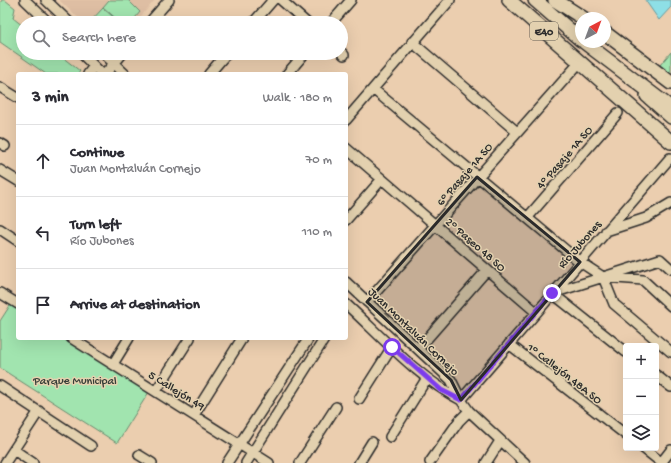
<!DOCTYPE html>
<html lang="en">
<head>
<meta charset="utf-8">
<style>
  body { margin:0; font-family:"Gochi Hand",sans-serif; background:#f2f2f3; color:#2b2b33 }
  .controls { position:absolute; right:12px; bottom:12px; display:grid; overflow:hidden; border-radius:4px; box-shadow:0 4px 16px #0002 }
  .controls button { width:36px; height:36px; display:grid; place-items:center; padding:0; border:0; border-bottom:1px solid #e1e1e2; background:#fff; color:#2b2b33; font:20px sans-serif }
  .compass { position:absolute; left:575px; top:12px; width:36px; height:36px; border-radius:50%; background:#fff; box-shadow:0 4px 16px #0002; rotate:41deg }
  .stop { position:absolute; width:12px; height:12px; margin:-9px; border:3px solid #7c3aed; border-radius:50%; background:#fff }
  .stop.end { background:#7c3aed; border-color:#fff; box-shadow:0 1px 4px #0008 }
  .list { margin:0; padding:0; list-style:none }
  h2 { display:flex; justify-content:space-between; align-items:center; height:52px; margin:0; padding:0 16px; font-size:17px }
  h2 small { font-size:13px; font-weight:400; color:#7c7c81 }
  .list li { display:grid; grid-template-columns:26px 1fr auto; gap:12px; align-items:center; box-sizing:border-box; height:72px; padding:0 16px; border-top:1px solid #e1e1e2 }
  .list b { display:block; font-size:15px; white-space:nowrap }
  .list p { margin:0; font-size:13px; white-space:nowrap; color:#7c7c81 }
  .list em { font-size:13px; font-style:normal; color:#7c7c81 }
  .icon { flex:none; width:22px; height:22px; fill:none; stroke:currentColor; stroke-width:2; stroke-linecap:round; stroke-linejoin:round }
  .map { position:relative; flex:none; width:671px; height:463px; overflow:hidden }
  .search { position:absolute; background:#fff; box-shadow:0 4px 16px #0002; left:16px; top:16px; width:332px; height:44px; display:flex; align-items:center; gap:10px; box-sizing:border-box; padding:0 14px; border-radius:22px; color:#7c7c81; font-size:15px }
  .panel { position:absolute; background:#fff; box-shadow:0 4px 16px #0002; left:16px; top:72px; width:332px; height:268px; border-radius:4px }
  .map>svg:first-child { display:block }
  .built { fill:#debea3 }
  .green { fill:#a1e4af; stroke:#66886d }
  .water { fill:#8edfe6; stroke:#66979b }
  .lines { fill:none; stroke-linecap:round; stroke-linejoin:round }
  .minor-casing { stroke:#2b2b2b; stroke-width:12 }
  .major-casing { stroke:#2b2b2b; stroke-width:14 }
  .highway-casing { stroke:#2b2b2b; stroke-width:16 }
  .minor { stroke:#e3d1af; stroke-width:9 }
  .major { stroke:#e3d1af; stroke-width:11 }
  .highway { stroke:#e3d1af; stroke-width:13 }
  .route { stroke:#7c3aed; stroke-width:5 }
  .marked { fill:#2b2b2b; fill-opacity:0.2; stroke:#2b2b2b; stroke-width:3; stroke-linejoin:round }
  .labels { text-anchor:middle; stroke-width:3; stroke-linejoin:round; paint-order:stroke }
  .shield { fill:#e3d1af; stroke:#625d53; stroke-width:1 }
  .shield-label { font-size:11px; font-weight:bold; fill:#2b2b2b }
  .street-label { font-size:12px; fill:#2b2b2b; stroke:#e3d1af }
  .park-label { font-size:12px; fill:#373e38; stroke:#e3d1af }
</style>
</head>
<body>
<div class="map">
<svg width="671" height="463" viewBox="0 0 671 463">
  <rect width="100%" height="100%" fill="#ebceaf"/>
  <filter id="ink" filterUnits="userSpaceOnUse"><feTurbulence type="fractalNoise" baseFrequency=".025" numOctaves="2"/><feDisplacementMap in="SourceGraphic" scale="8" xChannelSelector="R" yChannelSelector="G"/><feConvolveMatrix kernelMatrix="1 2 1 2 8 2 1 2 1" color-interpolation-filters="sRGB"/></filter>
  <g filter="url(#ink)">
    <path class="built" d="M59,0H155L135,23H84Z"/>
    <path class="green" d="M2,0H5L15,8L13,18L23,26V53H57L80,71L78,74H46L0,42V3Z
      M109,0H128L140,12L131,23H121L103,7Z
      M103,8L120,23H89Z
      M671,52V74L660,65Z
      M11,304L18,309V338H64L149,392L117,443L0,368V321Z"/>
    <path class="water" d="M645,0H671V7L659,20Z"/>
    <g class="lines">
      <g class="minor-casing">
        <path id="minor" d="M25,0L49,23
          M46,0L70,23
          M281,0L307,23
          M149,23L169,0
          M253,23L273,0
          M331,23L351,0
          M412,42L517,132
          M341,52L344,55
          M81,53L102,74
          M103,53L125,74
          M88,74L94,66
          M105,74L123,53
          M209,74L227,53
          M287,74L305,53
          M0,87L18,98
          M373,89L580,262L603,277L643,280L671,306
          M346,120L450,0
          M0,143L5,146
          M346,148L536,312
          M0,170L18,181
          M528,217L618,113
          M346,220L382,179
          M0,229L18,241
          M606,231L646,218L671,203
          M603,277L614,304L671,352
          M346,282L451,380L461,400L469,411L525,463
          M0,293L18,304
          M552,293L626,352
          M553,293L660,259L671,269
          M367,302L580,62
          M346,304C382,337 417,377 461,400
          M71,338L269,463
          M509,344L626,435
          M418,349L487,270
          M113,364L129,338
          M656,375L671,387
          M0,386L91,446
          M156,391L190,338
          M359,399L392,347
          M461,400L670,158
          M194,415L241,340
          M390,437L427,378
          M643,448L662,463
          M14,450L33,463
          M139,455L152,463
          M430,462L459,421L469,411
          M5,463L39,411
          M227,463L309,338
          M246,463L325,338
          M300,463L336,407
          M359,463L372,442
          M486,463L500,441
          M661,463L671,450"/>
      </g>
      <g class="major-casing">
        <path id="major" d="M646,96L671,118"/>
      </g>
      <g class="highway-casing">
        <path id="highway" d="M509,0L671,142
          M535,0L581,40
          M555,0L583,18
          M605,33L671,83
          M584,42L671,108"/>
      </g>
      <use href="#minor" class="minor"/>
      <use href="#major" class="major"/>
      <use href="#highway" class="highway"/>
    </g>
  </g>
  <g class="lines" filter="url(#ink)">
    <path class="route" d="M392,347L441,390L461,400L552,293"/>
  </g>
  <path class="marked" d="M477,177L580,262L461,400L451,380L367,302Z"/>
  <g class="labels">
    <rect class="shield" x="530" y="22" width="28" height="18" rx="3"/>
    <g class="shield-label">
      <text x="544" y="35">E40</text>
    </g>
    <g class="street-label">
      <text transform="translate(564 157) rotate(-49)" y="4">4° Pasaje 1A SO</text>
      <text transform="translate(464 174) rotate(-49)" y="4">6° Pasaje 1A SO</text>
      <text transform="translate(476 244) rotate(41)" y="4">2° Paseo 48 SO</text>
      <text transform="translate(579 244) rotate(-49)" y="4">Río Jubones</text>
      <text transform="translate(414 331) rotate(44)" y="4">Juan Montalván Cornejo</text>
      <text transform="translate(565 373) rotate(38)" y="4">1° Callejón 48A SO</text>
      <text transform="translate(177 390) rotate(32)" y="4">5 Callejón 49</text>
    </g>
    <g class="park-label">
      <text x="75" y="384">Parque Municipal</text>
    </g>
  </g>
</svg>
<div class="controls">
<button>+</button>
<button>−</button>
<button><svg class="icon" aria-label="layers" viewBox="0 0 24 24"><path d="M12 4l9 5-9 5-9-5zM3 14l9 5 9-5"/></svg></button>
</div>
<svg class="compass" viewBox="-18 -18 36 36"><path d="M0-13l5 13h-10z" fill="#e53935"/><path d="M0 13l5-13h-10z" fill="#7c7c81"/></svg>
<div class="stop" style="left:392px;top:347px"></div>
<div class="stop end" style="left:552px;top:293px"></div>
<div class="search"><svg class="icon" aria-label="search" viewBox="0 0 24 24"><circle cx="10" cy="10" r="6"/><path d="M15 15l6 6"/></svg>Search here</div>
<section class="panel">
<h2>3 min<small>Walk · 180 m</small></h2>
<ul class="list">
<li><svg class="icon" aria-label="ahead" viewBox="0 0 24 24"><path d="M12 20V5M6 11l6-6 6 6"/></svg><div><b>Continue</b><p>Juan Montalván Cornejo</p></div><em>70 m</em></li>
<li><svg class="icon" aria-label="left" viewBox="0 0 24 24"><path d="M17 20v-9H6M10 6l-5 5 5 5"/></svg><div><b>Turn left</b><p>Río Jubones</p></div><em>110 m</em></li>
<li><svg class="icon" aria-label="arrive" viewBox="0 0 24 24"><path d="M6 21V4h12l-3 4 3 4H6"/></svg><div><b>Arrive at destination</b></div></li>
</ul>
</section>
</div>
</body>
</html>
